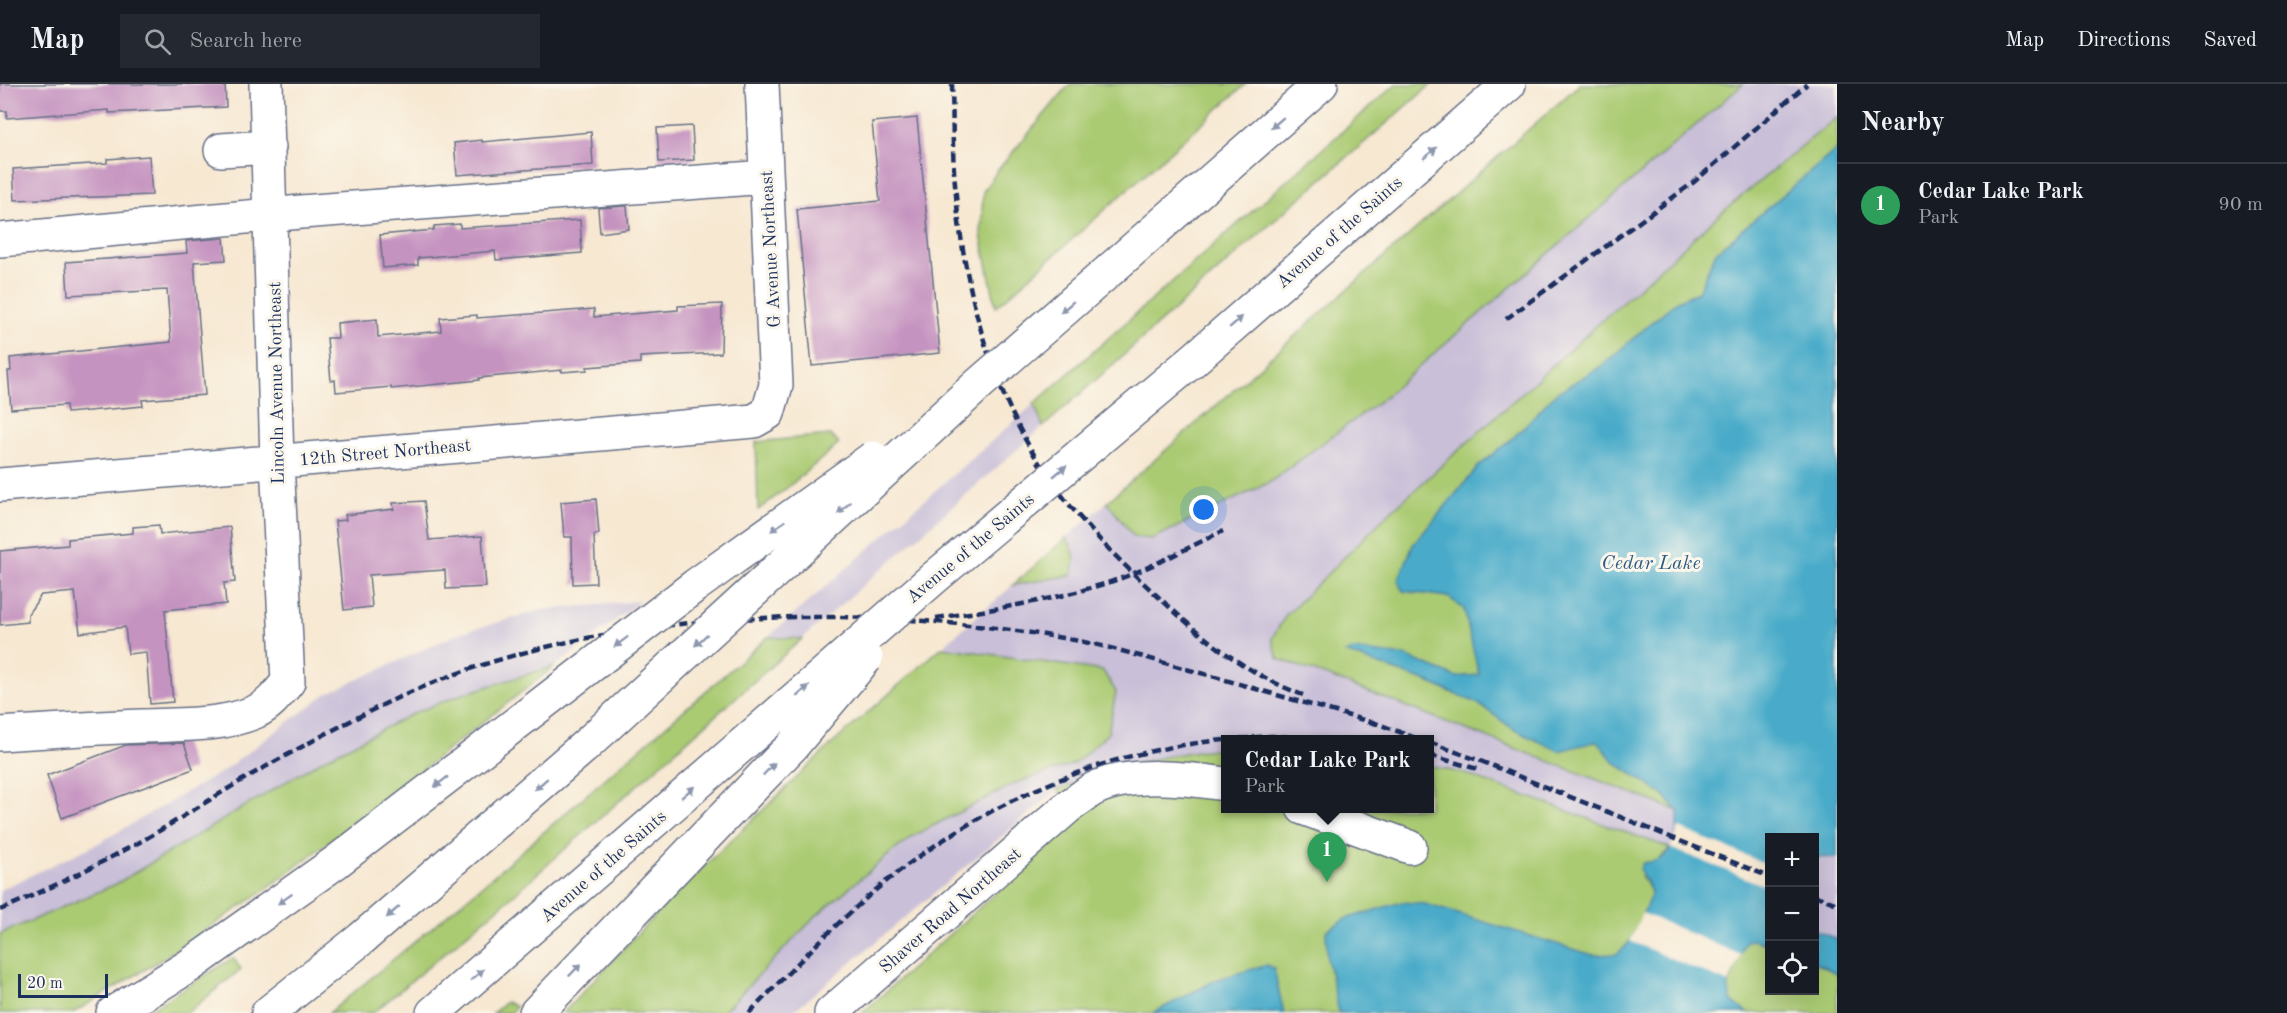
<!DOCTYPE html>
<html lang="en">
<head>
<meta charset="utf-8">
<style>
  body { margin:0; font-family:"Old Standard TT",serif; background:#242831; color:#f1f3f6 }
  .controls { position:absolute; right:18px; bottom:18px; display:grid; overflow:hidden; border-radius:0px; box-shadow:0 6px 24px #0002 }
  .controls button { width:54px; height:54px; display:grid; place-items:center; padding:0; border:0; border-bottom:2px solid #363941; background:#171b24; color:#f1f3f6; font:30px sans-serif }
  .scale { position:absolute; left:18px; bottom:15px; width:90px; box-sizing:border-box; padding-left:6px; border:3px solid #1b2f5e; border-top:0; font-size:16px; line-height:21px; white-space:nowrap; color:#1b2f5e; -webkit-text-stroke:4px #fbf7ec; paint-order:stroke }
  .you { position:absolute; left:1204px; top:426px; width:21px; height:21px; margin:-15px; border:4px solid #fff; border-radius:50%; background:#1a73e8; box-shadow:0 0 0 9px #1a73e833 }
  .badge { display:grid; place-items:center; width:39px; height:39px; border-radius:50%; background:#d690ce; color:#fff; font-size:20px; font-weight:700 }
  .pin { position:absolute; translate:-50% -50px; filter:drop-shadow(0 2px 3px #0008) }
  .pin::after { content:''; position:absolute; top:32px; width:21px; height:18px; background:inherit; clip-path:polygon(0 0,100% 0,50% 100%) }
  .popup { position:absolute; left:1221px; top:651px; width:213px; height:78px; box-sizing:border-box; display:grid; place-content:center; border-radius:0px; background:#171b24; filter:drop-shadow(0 2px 4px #0005); font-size:20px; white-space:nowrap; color:#9ea1a6 }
  .popup b { font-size:22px; color:#f1f3f6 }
  .popup::after { content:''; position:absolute; left:50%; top:100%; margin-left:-12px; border:12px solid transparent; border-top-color:#171b24 }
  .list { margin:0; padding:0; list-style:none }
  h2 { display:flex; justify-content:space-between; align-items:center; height:78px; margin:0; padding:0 24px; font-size:26px }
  h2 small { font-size:20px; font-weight:400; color:#9ea1a6 }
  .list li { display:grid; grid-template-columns:39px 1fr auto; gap:18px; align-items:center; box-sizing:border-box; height:84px; padding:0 24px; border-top:2px solid #363941 }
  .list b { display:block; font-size:22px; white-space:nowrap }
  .list p { margin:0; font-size:20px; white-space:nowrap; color:#9ea1a6 }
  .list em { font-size:20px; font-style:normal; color:#9ea1a6 }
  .icon { flex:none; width:33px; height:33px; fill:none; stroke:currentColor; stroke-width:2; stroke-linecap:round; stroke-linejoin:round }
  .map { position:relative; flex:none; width:1837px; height:929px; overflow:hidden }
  header { display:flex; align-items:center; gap:36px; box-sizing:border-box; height:84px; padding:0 30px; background:#171b24; border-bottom:2px solid #363941 }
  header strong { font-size:28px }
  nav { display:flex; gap:33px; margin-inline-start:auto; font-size:21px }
  .search { width:420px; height:54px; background:#242831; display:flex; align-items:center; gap:15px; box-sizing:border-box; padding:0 21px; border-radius:0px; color:#9ea1a6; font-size:22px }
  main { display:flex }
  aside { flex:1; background:#171b24 }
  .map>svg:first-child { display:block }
  .industrial { fill:#c9bfd8 }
  .green { fill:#abcb73; stroke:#637d68; stroke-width:1.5 }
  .water { fill:#4aabc9; stroke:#326d94; stroke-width:1.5 }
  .pier { fill:#f7e8d2 }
  .building { fill:#c593c0 }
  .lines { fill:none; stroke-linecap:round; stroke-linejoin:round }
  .minor-casing { stroke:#687087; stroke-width:36 }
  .highway-casing { stroke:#687087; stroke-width:36 }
  .minor { stroke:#fff; stroke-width:33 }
  .highway { stroke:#fff; stroke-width:33 }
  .rail { stroke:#1b2f5e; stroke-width:4.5; stroke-dasharray:9 4.5; stroke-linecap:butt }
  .highway-bridge-casing { stroke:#687087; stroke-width:36; stroke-linecap:butt }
  .highway-bridge { stroke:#fff; stroke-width:33 }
  .oneway { fill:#8d97ae }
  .labels { text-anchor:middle; stroke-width:6; stroke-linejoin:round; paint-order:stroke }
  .street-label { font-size:18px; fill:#1b2f5e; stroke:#fbf7ec }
  .water-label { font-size:20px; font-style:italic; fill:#2b5a83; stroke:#fbf7ec }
</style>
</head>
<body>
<header>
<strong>Map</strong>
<div class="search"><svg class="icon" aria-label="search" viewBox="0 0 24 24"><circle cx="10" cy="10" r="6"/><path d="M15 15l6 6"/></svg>Search here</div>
<nav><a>Map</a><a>Directions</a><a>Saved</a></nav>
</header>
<main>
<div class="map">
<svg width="1837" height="929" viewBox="0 0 1837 929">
  <rect width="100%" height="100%" fill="#fbf7ec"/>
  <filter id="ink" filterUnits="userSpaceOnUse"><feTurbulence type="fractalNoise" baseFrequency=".0167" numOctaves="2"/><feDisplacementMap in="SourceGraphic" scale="12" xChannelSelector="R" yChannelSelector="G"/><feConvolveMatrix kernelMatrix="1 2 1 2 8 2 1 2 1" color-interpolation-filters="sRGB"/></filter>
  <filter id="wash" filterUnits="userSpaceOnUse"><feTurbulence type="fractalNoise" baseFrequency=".008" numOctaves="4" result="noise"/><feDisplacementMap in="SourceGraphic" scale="24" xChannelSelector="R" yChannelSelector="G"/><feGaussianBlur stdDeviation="1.35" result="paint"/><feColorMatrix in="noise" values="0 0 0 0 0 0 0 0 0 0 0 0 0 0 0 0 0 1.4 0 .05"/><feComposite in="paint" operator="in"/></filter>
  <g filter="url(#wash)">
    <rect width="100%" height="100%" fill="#f7e8d2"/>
    <path class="industrial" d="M1743,0H1837V33L1718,131L1387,431L1286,531L1272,554L1278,575L1327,592L1678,727L1679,744L1670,764L1462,689L1429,682V656H1225V664L1205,665L1107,687L1057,706L791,929H722L817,831L892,768L917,750L1018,698L1074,680L1102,587L942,563L1013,501L1072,491L1076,478L1073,465L1066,454L1107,418L1134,453L1151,455L1205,428L1381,316Z
      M1034,320L1043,343L802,555L768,553Z
      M641,517L555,582L460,611L414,629L324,675L116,800L0,850V806L99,759L223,687L326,610L460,549L542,526Z
      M1814,773L1837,774V855L1815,846Z"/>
    <path class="green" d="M1070,0H1246L996,223L981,151L983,108L997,87Z
      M1396,0H1432L1283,129L1043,343L1034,320Z
      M1580,0H1743L1381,316L1270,398L1152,455L1134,453L1107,418Z
      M1837,33V65L1716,168L1698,208L1677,217L1600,283L1556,309L1514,353L1479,382L1413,461L1403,507L1448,513L1464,525L1479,591L1456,593L1405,572L1346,569L1425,597L1477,619L1515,646L1598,657L1614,678L1661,709L1678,727L1327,592L1278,575L1272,554L1286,531L1387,431L1719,131Z
      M830,351L839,360L787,404L758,426L756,358Z
      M1066,454C1075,467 1077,476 1072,491L1013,501Z
      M768,553L802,555L502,821L373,929H329L484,800Z
      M942,563L1103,587L1116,608L1108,649L1074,680L1018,698L917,750L892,768L817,831L722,929H563L675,810L832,660Z
      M555,582L349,743L262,808L167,872L73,929H0V850L116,800L324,675L414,629L460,611Z
      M1225,664V724H1429V682L1462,689L1670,764L1641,793L1651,807L1754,856L1769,861L1770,906H1814L1815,879L1837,889V929H862L1079,734L1057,706C1111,686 1167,668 1225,664Z
      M233,874L241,885L187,929H144Z
      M506,918L516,923L511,929H493Z"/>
    <path class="water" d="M1837,65V774L1815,773L1814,754H1770L1769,799L1766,805L1769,817V861L1754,856L1746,857L1728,902L1731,916L1747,929H1339L1327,874L1326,847L1345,835L1402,818L1425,820L1593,871L1617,870C1621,866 1627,862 1630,857C1633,852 1651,812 1651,810C1650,800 1642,795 1640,785L1643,779C1648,778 1658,777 1662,774C1676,764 1678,742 1678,727L1661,709L1614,678L1598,657L1559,667L1515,646L1477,619L1425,597L1345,569L1353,566L1405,572L1456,593L1479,591L1464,525L1448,513L1403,507L1398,497L1413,461L1479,382L1514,353L1556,309L1600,283L1677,217L1698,208L1716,168Z
      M1814,846L1837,855V889L1815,879Z
      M1267,881L1274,885L1284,929H1153L1218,895Z"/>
    <path class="pier" d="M1679,744L1769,781L1768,803L1670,764Z
      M1642,829L1741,871L1729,899L1630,857Z"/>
    <g id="blocks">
      <path class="building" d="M0,0H225L226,23L109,29V26L7,34V27H0Z
        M917,34L940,269L812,282L797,125L880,117L872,38Z
        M692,42L694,76L659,78L657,44Z
        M591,48L593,81L457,91L454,59L482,56V58Z
        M149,72L152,111L15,116L13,85L107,79V75Z
        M627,122L629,145L600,149L598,124Z
        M580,136L582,169L496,176L495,167L418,174V181L383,184L380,151L434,146V142L460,140V144Z
        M224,154L226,176L194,178L205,311L142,316L143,322L67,329L66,321L11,325L8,287H11L10,274L171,258L167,206L68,211L66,178L187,169L186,157Z
        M722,220L721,269L640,273V279L587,283V286L562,288V286L479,294V296L391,305V303L336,308L335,296L331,297L327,254H338L337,239L377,235L378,253L441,247L440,234L477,231V234L594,225V233L678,226V222Z
        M596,415L599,450L594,451L596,499L573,500L572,453H564L561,418Z
        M424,417L429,456L482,452L486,503L446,505L445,486L369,491L372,523L344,526L335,437L346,436L345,431L394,425L393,419Z
        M159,441L160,450L230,443L235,498L224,499L226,520L165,526L173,618L150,620L146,568L128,570L125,543L80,549L75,508L41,511L28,530V538L0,541V467L68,461V455L133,449V443Z
        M184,659L193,685L62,734L47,691L126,661Z"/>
    </g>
  </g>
  <g filter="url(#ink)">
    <use href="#blocks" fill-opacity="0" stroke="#687087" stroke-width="1.5"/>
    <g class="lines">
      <g class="minor-casing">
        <path id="minor" d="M221,66L269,63
          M0,156L301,128L766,93
          M0,401L754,337L768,329L776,301L762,0
          M0,650C47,647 94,644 142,642C180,640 219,643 255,628C269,622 278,610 288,598L277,377L266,0
          M1303,724L1410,763
          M831,929L1069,722C1077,717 1084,711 1092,706C1127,687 1187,694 1225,700"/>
      </g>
      <g class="highway-casing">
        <path id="highway" d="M1111,185L1321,0
          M1192,277L1509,0
          M113,929L189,882L336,778L487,662
          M268,929L361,855L585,662
          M433,929L743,660
          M536,929L793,661"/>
      </g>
      <use href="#minor" class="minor"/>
      <use href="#highway" class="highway"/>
      <path class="rail" d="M952,0C953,33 952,67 955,100C963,199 989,304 1045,388C1075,432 1112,470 1151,506C1198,550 1242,588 1303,611
        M1506,235L1694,98L1807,0
        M936,534C990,526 1045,518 1097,502C1141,490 1182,466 1223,447
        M1370,637L1421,656
        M1226,656L1271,652L1335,656
        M1429,658L1483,678L1770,793
        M1429,671L1481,686
        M1814,811L1837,820
        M0,826C47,806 93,783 138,759C176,738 213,713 251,691C301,663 353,634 406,610C606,521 862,518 1074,556C1117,564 1159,578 1201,589C1260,606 1318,623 1377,640
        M749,929C783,895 816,859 852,827C952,734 1088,667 1225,656"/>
      <g class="highway-bridge-casing">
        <path id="highway-bridge" d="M743,660L935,493L1192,277
          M793,661L866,574
          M487,662L696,501L873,374
          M585,662L980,299L1111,185"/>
      </g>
      <use href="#highway-bridge" class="highway-bridge"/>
    </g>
    <defs><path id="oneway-solid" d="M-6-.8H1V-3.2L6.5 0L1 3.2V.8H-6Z" transform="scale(1.5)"/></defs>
    <g class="oneway">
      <use href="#oneway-solid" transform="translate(1277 39) rotate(139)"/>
      <use href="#oneway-solid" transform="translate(1430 69) rotate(-41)"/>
      <use href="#oneway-solid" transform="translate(1067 223) rotate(139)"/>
      <use href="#oneway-solid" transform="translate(1236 238) rotate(-41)"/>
      <use href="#oneway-solid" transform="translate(1060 387) rotate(-40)"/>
      <use href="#oneway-solid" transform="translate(844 424) rotate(137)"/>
      <use href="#oneway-solid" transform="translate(778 442) rotate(144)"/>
      <use href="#oneway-solid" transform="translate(701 556) rotate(137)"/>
      <use href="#oneway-solid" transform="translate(621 558) rotate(143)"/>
      <use href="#oneway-solid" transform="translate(803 607) rotate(-41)"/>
      <use href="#oneway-solid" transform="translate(769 685) rotate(-46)"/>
      <use href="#oneway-solid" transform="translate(441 698) rotate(142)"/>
      <use href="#oneway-solid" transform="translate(541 700) rotate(139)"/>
      <use href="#oneway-solid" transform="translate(688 708) rotate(-41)"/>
      <use href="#oneway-solid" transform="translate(285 815) rotate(145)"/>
      <use href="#oneway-solid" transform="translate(393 828) rotate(139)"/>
      <use href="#oneway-solid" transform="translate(575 886) rotate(-46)"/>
      <use href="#oneway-solid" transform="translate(477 891) rotate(-41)"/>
    </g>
  </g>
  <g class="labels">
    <g class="street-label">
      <text transform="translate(1339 148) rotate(-41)" y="6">Avenue of the Saints</text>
      <text transform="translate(770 165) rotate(-93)" y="6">G Avenue Northeast</text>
      <text transform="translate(276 299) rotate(-91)" y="6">Lincoln Avenue Northeast</text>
      <text transform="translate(385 368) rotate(-5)" y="6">12th Street Northeast</text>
      <text transform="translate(970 464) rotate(-40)" y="6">Avenue of the Saints</text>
      <text transform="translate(603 782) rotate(-41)" y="6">Avenue of the Saints</text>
      <text transform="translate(950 826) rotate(-41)" y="6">Shaver Road Northeast</text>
    </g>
    <g class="water-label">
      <text x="1651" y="485">Cedar Lake</text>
    </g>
  </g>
</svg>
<div class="controls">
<button>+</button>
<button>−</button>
<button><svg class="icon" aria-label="locate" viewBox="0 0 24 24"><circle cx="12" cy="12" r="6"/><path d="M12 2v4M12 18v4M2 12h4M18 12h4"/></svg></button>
</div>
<div class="scale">20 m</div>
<div class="you"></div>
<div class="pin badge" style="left:1327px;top:798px;background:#2e9e5b">1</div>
<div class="popup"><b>Cedar Lake Park</b>Park</div>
</div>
<aside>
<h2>Nearby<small></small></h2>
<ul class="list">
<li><span class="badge" style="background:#2e9e5b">1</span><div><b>Cedar Lake Park</b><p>Park</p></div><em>90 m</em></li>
</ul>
</aside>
</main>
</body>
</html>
